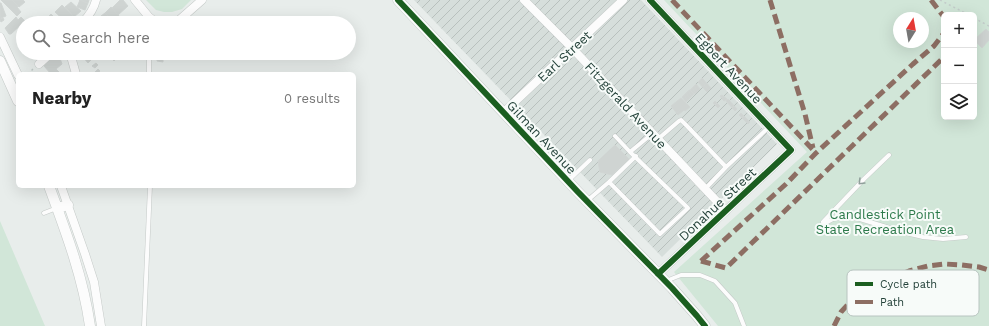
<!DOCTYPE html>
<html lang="en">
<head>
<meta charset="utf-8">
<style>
  body { margin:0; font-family:"Work Sans",sans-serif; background:#f2f2f2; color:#222 }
  .controls { position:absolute; right:12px; top:12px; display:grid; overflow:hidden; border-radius:6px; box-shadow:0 4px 16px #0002 }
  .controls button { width:36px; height:36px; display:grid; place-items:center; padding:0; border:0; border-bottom:1px solid #e0e0e0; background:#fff; color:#222; font:20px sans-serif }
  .compass { position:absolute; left:893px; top:12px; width:36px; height:36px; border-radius:50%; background:#fff; box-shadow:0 4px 16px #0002; rotate:11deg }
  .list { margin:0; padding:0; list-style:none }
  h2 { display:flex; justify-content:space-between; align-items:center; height:52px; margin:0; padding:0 16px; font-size:17px }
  h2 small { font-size:13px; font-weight:400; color:#767676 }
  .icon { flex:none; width:22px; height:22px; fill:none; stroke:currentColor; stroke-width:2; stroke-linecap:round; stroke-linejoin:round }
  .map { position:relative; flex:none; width:989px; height:326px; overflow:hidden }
  .search { position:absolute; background:#fff; box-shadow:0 4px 16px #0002; left:16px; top:16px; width:340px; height:44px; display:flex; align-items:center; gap:10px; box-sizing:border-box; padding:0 14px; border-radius:22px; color:#767676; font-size:15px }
  .panel { position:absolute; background:#fff; box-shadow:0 4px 16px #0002; left:16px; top:72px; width:340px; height:116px; border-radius:6px }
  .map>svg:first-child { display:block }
  .industrial { fill:url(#industrial-furrows) }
  .green { fill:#d1e6d8; fill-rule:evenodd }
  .building { fill:#cfd4d2; stroke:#d1d6d4 }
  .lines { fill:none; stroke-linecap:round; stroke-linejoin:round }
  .service-casing { stroke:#c5cac8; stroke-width:5 }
  .minor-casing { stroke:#c5cac8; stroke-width:9 }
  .tertiary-casing { stroke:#c5cac8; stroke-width:11 }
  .path { stroke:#c3ccca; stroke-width:1.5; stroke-dasharray:2 3; stroke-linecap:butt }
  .service { stroke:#fcfcfc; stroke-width:4 }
  .minor { stroke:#fcfcfc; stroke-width:8 }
  .tertiary { stroke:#fcfcfc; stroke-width:10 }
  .quiet { stroke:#8d6e63; stroke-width:5; stroke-dasharray:10 5; stroke-linecap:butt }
  .cycleway-casing { stroke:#f7fbf9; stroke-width:8 }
  .cycleway { stroke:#1b5e20; stroke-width:6 }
  .oneway { stroke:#909f9b }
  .labels { text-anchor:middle; stroke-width:4; stroke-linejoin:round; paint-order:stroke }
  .street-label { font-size:13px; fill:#24423a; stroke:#f7fbf9 }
  .park-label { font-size:13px; fill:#2d7a4b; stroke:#f7fbf9 }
  .key { fill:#f7fbf9; stroke:#b8c4c0; stroke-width:1 }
  .key-label { font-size:11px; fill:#24423a }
</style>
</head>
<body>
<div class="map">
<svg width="989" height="326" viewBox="0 0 989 326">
  <defs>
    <pattern id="industrial-furrows" width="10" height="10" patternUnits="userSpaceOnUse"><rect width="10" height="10" fill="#d6dedb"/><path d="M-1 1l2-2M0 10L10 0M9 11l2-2" fill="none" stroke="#b8c0bd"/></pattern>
  </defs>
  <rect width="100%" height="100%" fill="#e8edeb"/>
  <path class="industrial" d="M414,0H641L777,144L662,257Z"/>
  <path class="green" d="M146,0H191L182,9L172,12H164L156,10Z
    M664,0H989V326H718L674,272L807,152ZM944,15H974V117H944ZM899,18H923V42H899Z
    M0,221L45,326H0Z"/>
  <path class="building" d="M1,0H12L18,6L17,7L21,12L17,16Z
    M12,0H23L25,2L19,7Z
    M79,0H89L88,3Z
    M80,0L88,3L85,10L77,7Z
    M120,0H123L128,6L118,15L112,8Z
    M71,2L81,11L74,17L65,7Z
    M0,3H1L6,16L1,18V19L3,18L4,20L1,22L0,20Z
    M62,5L74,17L68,23H67L55,12Z
    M111,7L120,17L114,22L105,13Z
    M105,13L114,22V23H103L100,20L102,18L101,16Z
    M51,14L60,23H49L45,20Z
    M16,17L18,20L21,17L25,21L11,34H9L5,28Z
    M986,29L989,32V40L982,48L974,40Z
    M57,53H58L62,64L56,69L61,74H51L44,66Z
    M79,53H88L83,57Z
    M88,53H91L95,56L88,63L83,57Z
    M112,53L117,58L114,61L109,56Z
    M158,53L163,55V62L157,61Z
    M96,63L98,65L95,68L92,66Z
    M98,69L100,71L97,74H93Z
    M702,78L711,88L709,90L700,80Z
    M700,80L709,90L707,92L698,82Z
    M696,84L700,89L698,91L694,86Z
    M694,86L698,91L696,93L692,88Z
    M692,88L696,93L694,94L690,90Z
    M690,90L694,94L692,96L688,91Z
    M688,91L692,96L690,98L686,93Z
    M686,93L690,98L688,100L684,95Z
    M684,95L688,100L686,102L682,97Z
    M722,95L727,99L724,101L720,96Z
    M681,98L690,107L685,111L684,110L678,115L671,106Z
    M728,99L737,109L735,111L726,101Z
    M715,101L720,106L718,108L713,103Z
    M741,113L750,122L748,124L739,115Z
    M615,145L629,159L612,175L600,172L598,161Z"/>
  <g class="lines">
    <g class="service-casing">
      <path id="service" d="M149,53V74
        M615,136L630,152L653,133
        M658,139L679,121L681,120L687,126L726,167L705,189
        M726,167L769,127
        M569,180L590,160
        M609,182L636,156
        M588,200L609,182L660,234L688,208L630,152
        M44,213L57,208
        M823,222L864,179L889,155
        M820,226L833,219L846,217L860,219L906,233L923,237L943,239L966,237
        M666,281L681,275H700L715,281L735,303L744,326
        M144,326L150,186"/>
    </g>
    <g class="minor-casing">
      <path id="minor" d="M135,0L149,17L157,23
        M524,0L572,48L726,211
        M650,0L791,150L658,274
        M82,23C89,16 94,9 96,0
        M173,23L177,22L202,0
        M0,37L18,75
        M70,53L76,74
        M39,64L51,53
        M504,112L623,0
        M61,186L85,254L94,282L101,326"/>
    </g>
    <g class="tertiary-casing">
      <path id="tertiary" d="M398,0L578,192L672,288L697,316L705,326
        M0,61L18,101
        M49,186C66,232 83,277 90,326
        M58,208L68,205"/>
    </g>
    <path class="path" d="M940,0L969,15
      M974,18L989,26
      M28,74L34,68"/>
    <use href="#service" class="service"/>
    <use href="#minor" class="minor"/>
    <use href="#tertiary" class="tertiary"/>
    <path class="quiet" d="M672,0L816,153
      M770,0L805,114L813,148
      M931,0L944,17
      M701,261L786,184L816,153L913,64L934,46L944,33
      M701,261L726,268L944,57
      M834,326L841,312L851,301L881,282L909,271L928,266L945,264L962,265L979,267L989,270"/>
    <g class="cycleway-casing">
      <path id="cycleway" d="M398,0L578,192L672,288L697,316L705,326
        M650,0L791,150L658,274"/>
    </g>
    <use href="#cycleway" class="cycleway"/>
  </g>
  <defs><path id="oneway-chevron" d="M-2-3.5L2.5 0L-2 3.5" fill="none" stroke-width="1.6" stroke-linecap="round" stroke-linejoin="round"/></defs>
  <use class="oneway" href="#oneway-chevron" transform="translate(861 182) rotate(135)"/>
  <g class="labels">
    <g class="street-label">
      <text transform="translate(564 56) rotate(-43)" y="5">Earl Street</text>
      <text transform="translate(729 68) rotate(47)" y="5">Egbert Avenue</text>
      <text transform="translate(626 105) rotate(47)" y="5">Fitzgerald Avenue</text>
      <text transform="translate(542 137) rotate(47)" y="5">Gilman Avenue</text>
      <text transform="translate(717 204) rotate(-43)" y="5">Donahue Street</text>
    </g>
    <g class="park-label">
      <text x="885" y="219">Candlestick Point<tspan x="885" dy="15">State Recreation Area</tspan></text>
    </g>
  </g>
  <rect x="847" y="270" width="132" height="46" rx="6" class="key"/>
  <rect x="855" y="282" width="18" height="4" fill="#1b5e20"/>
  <rect x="855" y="300" width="18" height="4" fill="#8d6e63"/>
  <g class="key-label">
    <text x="880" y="288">Cycle path</text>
    <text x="880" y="306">Path</text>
  </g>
</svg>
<div class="controls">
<button>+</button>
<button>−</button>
<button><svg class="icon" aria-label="layers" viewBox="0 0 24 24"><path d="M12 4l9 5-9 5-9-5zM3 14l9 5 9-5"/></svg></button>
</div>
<svg class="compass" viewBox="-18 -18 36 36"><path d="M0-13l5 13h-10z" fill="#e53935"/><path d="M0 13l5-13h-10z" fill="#767676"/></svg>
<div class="search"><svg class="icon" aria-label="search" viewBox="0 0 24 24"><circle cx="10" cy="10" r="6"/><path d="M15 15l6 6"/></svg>Search here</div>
<section class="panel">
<h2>Nearby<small>0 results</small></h2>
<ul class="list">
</ul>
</section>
</div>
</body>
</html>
